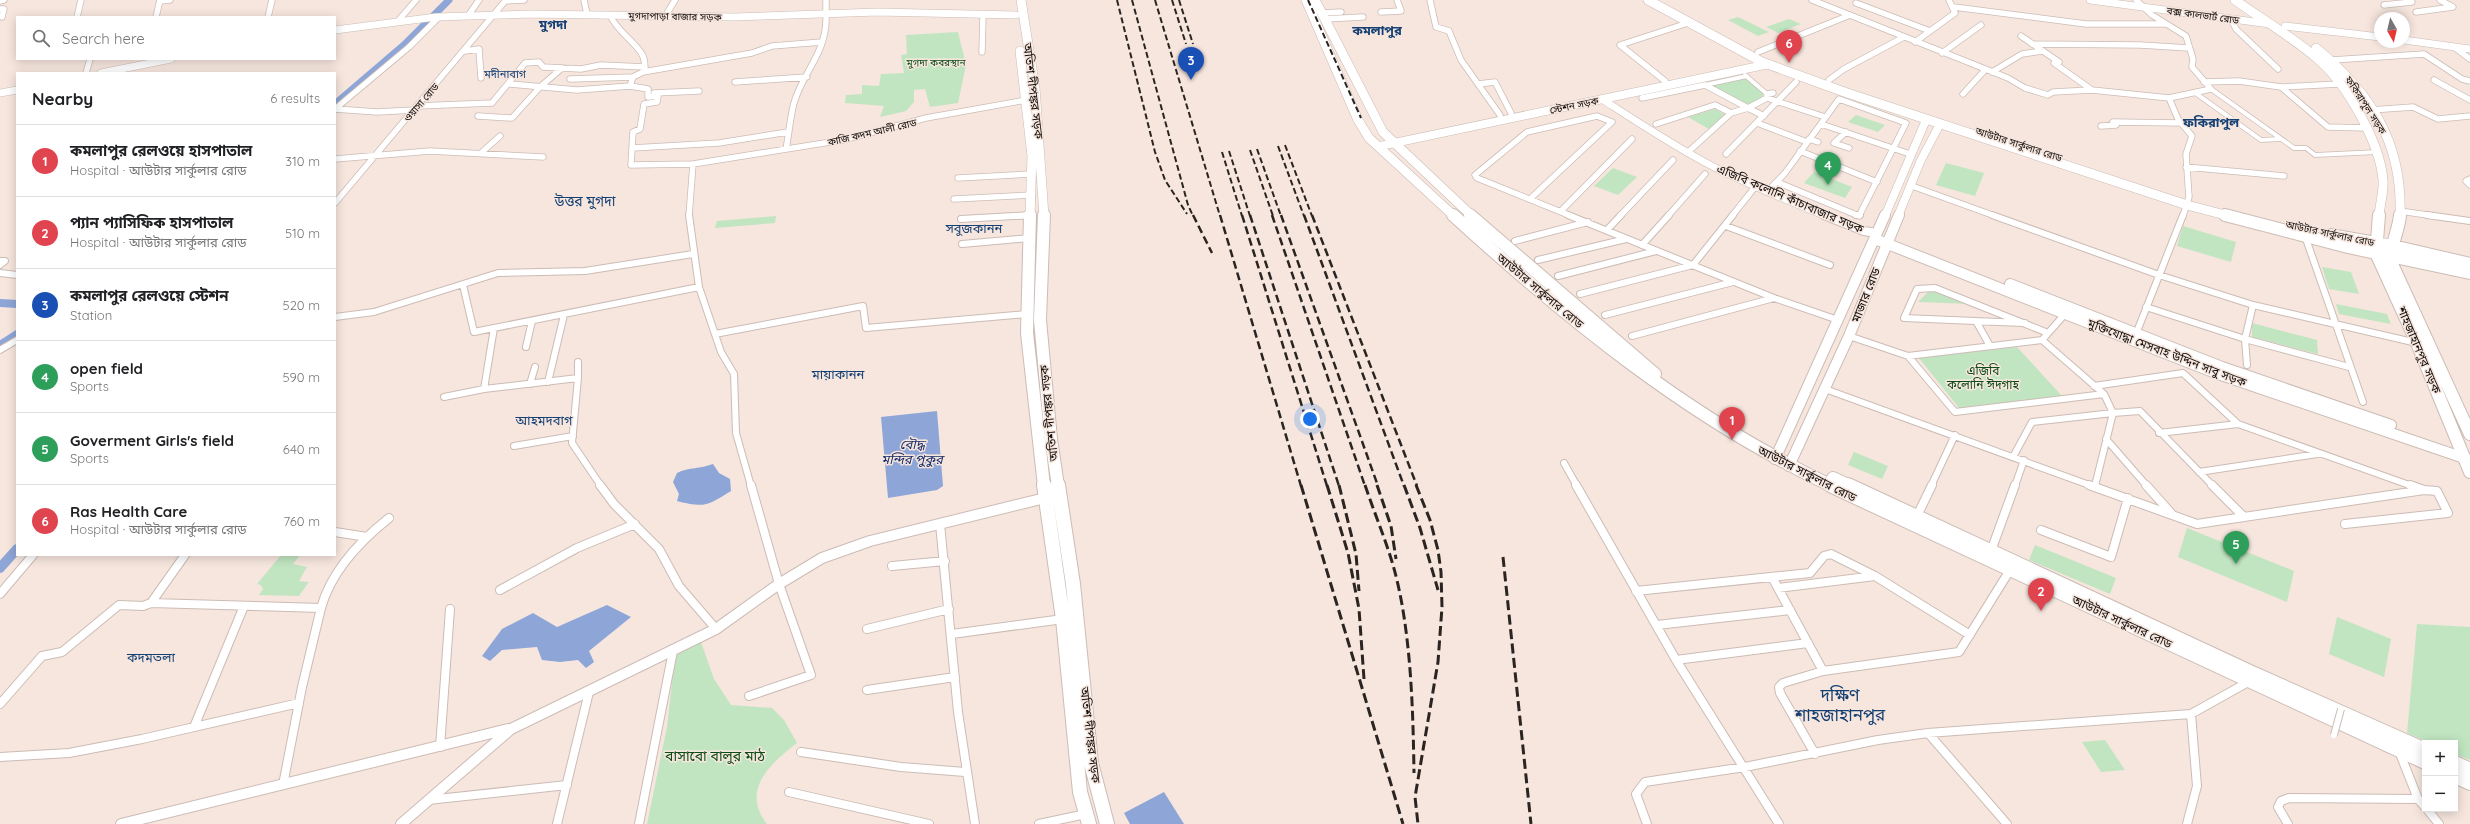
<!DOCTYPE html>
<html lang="en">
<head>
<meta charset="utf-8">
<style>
  body { margin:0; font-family:Quicksand,"Noto Sans Bengali",sans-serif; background:#f6f6f6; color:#202124 }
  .controls { position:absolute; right:12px; bottom:12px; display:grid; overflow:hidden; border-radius:0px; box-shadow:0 2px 10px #0003 }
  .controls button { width:36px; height:36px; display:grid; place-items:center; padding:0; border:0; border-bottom:1px solid #e0e0e0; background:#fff; color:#202124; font:20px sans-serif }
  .compass { position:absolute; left:2374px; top:12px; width:36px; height:36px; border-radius:50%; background:#fff; box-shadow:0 2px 10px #0003; rotate:172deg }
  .you { position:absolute; left:1310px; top:419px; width:14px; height:14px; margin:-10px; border:3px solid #fff; border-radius:50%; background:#1a73e8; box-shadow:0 0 0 6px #1a73e833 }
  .badge { display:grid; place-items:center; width:26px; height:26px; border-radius:50%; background:#db2777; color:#fff; font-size:13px; font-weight:700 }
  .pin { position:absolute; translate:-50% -33px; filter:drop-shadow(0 1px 2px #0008) }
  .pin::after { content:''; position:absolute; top:21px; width:14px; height:12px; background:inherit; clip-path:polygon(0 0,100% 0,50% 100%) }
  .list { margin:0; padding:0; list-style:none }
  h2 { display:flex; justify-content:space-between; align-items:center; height:52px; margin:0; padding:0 16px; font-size:17px }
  h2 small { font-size:13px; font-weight:400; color:#757577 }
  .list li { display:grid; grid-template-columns:26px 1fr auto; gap:12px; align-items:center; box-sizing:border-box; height:72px; padding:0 16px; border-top:1px solid #e0e0e0 }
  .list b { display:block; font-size:15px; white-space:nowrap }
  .list p { margin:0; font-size:13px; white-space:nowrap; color:#757577 }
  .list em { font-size:13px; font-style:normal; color:#757577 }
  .icon { flex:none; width:22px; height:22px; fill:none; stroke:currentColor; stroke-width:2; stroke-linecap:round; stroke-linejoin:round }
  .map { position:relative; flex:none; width:2470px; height:824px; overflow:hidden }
  .search { position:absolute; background:#fff; box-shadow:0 2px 10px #0003; left:16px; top:16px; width:320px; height:44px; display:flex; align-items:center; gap:10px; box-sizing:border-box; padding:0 14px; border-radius:0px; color:#757577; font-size:15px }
  .panel { position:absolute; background:#fff; box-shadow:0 2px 10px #0003; left:16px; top:72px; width:320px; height:484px; border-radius:0px }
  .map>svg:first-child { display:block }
  .green { fill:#c1e5c1 }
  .water { fill:#8ea5d7 }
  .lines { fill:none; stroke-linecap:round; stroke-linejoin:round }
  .canal-far2 { stroke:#8ea5d7; stroke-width:7 }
  .canal-far1 { stroke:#8ea5d7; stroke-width:8 }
  .canal { stroke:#8ea5d7; stroke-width:10 }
  .pedestrian-casing { stroke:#ccbcb5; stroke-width:5.5 }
  .minor-far2-casing { stroke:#ccbcb5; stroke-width:7 }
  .minor-far1-casing { stroke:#ccbcb5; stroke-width:8 }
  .minor-casing { stroke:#ccbcb5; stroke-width:10 }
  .tertiary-far2-casing { stroke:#ccbcb5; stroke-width:8 }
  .tertiary-far1-casing { stroke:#ccbcb5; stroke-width:10 }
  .tertiary-casing { stroke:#ccbcb5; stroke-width:12 }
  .secondary-far1-casing { stroke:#ccbcb5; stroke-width:9 }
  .secondary-casing { stroke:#ccbcb5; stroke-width:12 }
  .primary-far2-casing { stroke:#ccbcb5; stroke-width:10 }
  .primary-far1-casing { stroke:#ccbcb5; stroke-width:14 }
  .primary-casing { stroke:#ccbcb5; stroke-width:16 }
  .pedestrian { stroke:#fff; stroke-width:4 }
  .minor-far2 { stroke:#fff; stroke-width:5.5 }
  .minor-far1 { stroke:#fff; stroke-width:6 }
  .minor { stroke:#fff; stroke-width:8 }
  .tertiary-far2 { stroke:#fff; stroke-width:7 }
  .tertiary-far1 { stroke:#fff; stroke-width:8 }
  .tertiary { stroke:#fff; stroke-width:10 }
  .secondary-far1 { stroke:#fff; stroke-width:8 }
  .secondary { stroke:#fff; stroke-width:10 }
  .primary-far2 { stroke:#fff; stroke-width:9 }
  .primary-far1 { stroke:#fff; stroke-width:12 }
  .primary { stroke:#fff; stroke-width:14 }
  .rail-far2 { stroke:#2b2522; stroke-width:2; stroke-dasharray:6 3; stroke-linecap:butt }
  .rail-far1 { stroke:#2b2522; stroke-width:2.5; stroke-dasharray:8 4; stroke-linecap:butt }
  .rail { stroke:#2b2522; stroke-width:3; stroke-dasharray:10 4.5; stroke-linecap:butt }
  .pedestrian-bridge-casing { stroke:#ccbcb5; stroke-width:8; stroke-linecap:butt }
  .pedestrian-bridge { stroke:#fff; stroke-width:6 }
  .labels { text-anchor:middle; stroke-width:3; stroke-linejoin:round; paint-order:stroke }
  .far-street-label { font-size:10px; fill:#120d0b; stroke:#f6e6de }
  .far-park-label { font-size:10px; fill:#0b4c14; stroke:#f6e6de }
  .far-neighbourhood-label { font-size:11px; fill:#143f73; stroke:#f6e6de }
  .street-label { font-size:12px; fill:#120d0b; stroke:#f6e6de }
  .park-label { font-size:12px; fill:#0b4c14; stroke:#f6e6de }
  .far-district-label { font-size:13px; font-weight:bold; fill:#143f73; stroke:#f6e6de }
  .neighbourhood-label { font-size:13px; fill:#143f73; stroke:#f6e6de }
  .water-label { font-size:13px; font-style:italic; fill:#162c67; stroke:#f6e6de }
  .quarter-label { font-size:14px; fill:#143f73; stroke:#f6e6de }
  .near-park-label { font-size:14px; fill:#0b4c14; stroke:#f6e6de }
  .near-quarter-label { font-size:17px; fill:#143f73; stroke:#f6e6de }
</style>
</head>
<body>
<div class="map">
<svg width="2470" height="824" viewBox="0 0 2470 824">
  <rect width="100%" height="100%" fill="#f6e6de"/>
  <path class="green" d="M1738,17L1769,32L1758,36L1728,20Z
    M1789,19L1801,24L1778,33L1766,27Z
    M958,32L966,65L958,103L930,107L925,89L914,90V102L906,111L880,117L884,106L845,103L846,95L862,94V85L879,86L881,74L904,73L901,55L907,54L906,35Z
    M1746,77L1764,93L1761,99L1749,106L1708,86Z
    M1715,109L1725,115L1709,129L1688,117Z
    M1856,115L1885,125L1878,132L1848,122Z
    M1946,163L1984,173L1975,196L1936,185Z
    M1613,168L1637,177L1618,195L1594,186Z
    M1814,172L1852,187L1845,198L1804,183Z
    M776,216L775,223L715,228L717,221Z
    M2183,226L2236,242L2231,262L2177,246Z
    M2322,267L2351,272L2359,294L2329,289Z
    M1931,289L1972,304L1918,302Z
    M2336,304L2387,314L2391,324L2339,314Z
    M2252,323L2317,340L2318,354L2252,337Z
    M2017,347L2062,396L1959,408L1919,358Z
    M1854,452L1888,466L1882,479L1848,465Z
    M2187,528L2294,571L2287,602L2178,557Z
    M2035,545L2116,578L2110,594L2029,560Z
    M281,555H300L293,564L307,567L299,581L309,582L299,596L259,595L263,589L261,585L257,584Z
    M2337,617L2391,639L2384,677L2329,654Z
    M2417,624L2470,627V760L2455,754V743H2430L2407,733Z
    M701,642L714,679L731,705L772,708L784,720L797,743C771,763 740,790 767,824H647L667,727L675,656Z
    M2105,740L2125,770L2101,772L2082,742Z"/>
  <path class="water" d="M937,411L943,486L937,490L888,498L881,417Z
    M713,464L719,473L730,479L731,491C707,506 705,508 677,501L679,494L673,482L677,473C689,467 700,469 713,464Z
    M607,605L631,617L589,651L594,662L586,668L578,660L560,662L542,660L537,647L502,650L490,661L482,656L502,629L533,613L557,627Z
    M1164,792L1184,824H1130L1124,813Z"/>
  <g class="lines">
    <path class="canal-far2" d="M335,104L404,45L449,0"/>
    <path class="canal-far1" d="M0,303L17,304
      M0,345L17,334"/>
    <path class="canal" d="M0,568L17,549"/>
    <g class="pedestrian-casing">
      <path id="pedestrian" d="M1745,75L1767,94
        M1705,85L1747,76
        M2211,89L2294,148H2306L2315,155L2378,152
        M2194,92L2261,140L2280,139"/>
    </g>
    <g class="minor-far2-casing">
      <path id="minor-far2" d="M584,0L587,14
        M826,0V14
        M1430,0L1436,27L1449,31L1461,60L1500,115
        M1812,0L2008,78L2025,88L2048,95L2053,92L2092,90L2169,98L2211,89L2192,67L2193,59L2186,36L2152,15L2136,0
        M0,1L4,0
        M160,1L170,0
        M505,1L524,0
        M1856,3L1930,31
        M2384,5L2412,2L2410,0
        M1954,7L2086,24H2166
        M0,9H4L2,17
        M1381,12L1401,11L1397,0
        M2416,12L2453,7L2440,0
        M1322,13L1341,12
        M610,15C619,37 650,48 644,70
        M666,15L675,0
        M468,16L479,0
        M77,17L81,0
        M156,17L160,0
        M268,17L272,0
        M1325,19L1363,17
        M2231,19L2236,29L2278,69
        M398,21L416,0
        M2021,36L2059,62
        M1915,42L1955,13L1949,0
        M2032,44L2140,45L2189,48
        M2454,47L2470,59
        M465,51L479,49L481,78
        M982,52L983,15
        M1758,52L1850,15
        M1942,53L1981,25
        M2332,60L2424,54L2462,79L2470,81
        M2054,63L2092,90
        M1992,72L2022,54L2043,51
        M86,73L90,59
        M570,79L633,77
        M1829,80L1844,69L1904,37
        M2434,80L2470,100
        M1665,81L1620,45L1688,23
        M735,82L807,77
        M2204,82L2239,81L2281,87L2339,84
        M510,84L577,90L630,86L648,89V97L658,96L657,102L644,104L640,129L633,132L631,165L693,164L843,140L926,118L1026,100
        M1478,84L1495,82L1511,113
        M630,86L633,77L643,72L752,53L772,46L822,42
        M2281,87L2328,127L2368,128
        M654,93L699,91
        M1773,93L1767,94V98L1825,117
        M1963,94L1985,70
        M1642,98L1705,85L1748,108
        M2169,98L2178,119L2192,136L2186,154L2189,197L2183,216
        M417,106L492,103L525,63L539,62L543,67L581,69L601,65L645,67
        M335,109L409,47L439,17
        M335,109L377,112L414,110
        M2371,110L2413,107L2438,119L2470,116
        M478,116L512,118L540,87L562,68
        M1764,116L1748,108L1767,98
        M1757,123L1807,142
        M1656,124L1715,105L1731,113
        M1821,124L1910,154
        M2101,126L2116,125L2113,122L2182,123
        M1809,139L1818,142
        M1834,143L1846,132
        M1834,143L1849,148
        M632,148L719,143L788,132
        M786,149C789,134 790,118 794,103C803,71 828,52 826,14
        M1800,151L1877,182
        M481,153L500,136
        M1687,153L1731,113L1748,108
        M1726,154L1796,82
        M335,159L430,151L543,157
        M2186,167L2284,176
        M958,178L1032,174
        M2470,179L2466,181L2470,185
        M1777,182L1859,216
        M1912,186L1995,216
        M1767,192L1785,173L1839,99L1906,123L1859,216
        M1531,198L1612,122L1597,116L1527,132L1475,175L1477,178L1571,216
        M954,199L1032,195
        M335,203L506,0
        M1561,211L1632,139
        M2400,211L2434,216
        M689,216L693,164
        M1017,216L1032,215
        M1620,216L1673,160
        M1668,216L1705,174
        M1732,216L1755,187"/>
    </g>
    <g class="minor-far1-casing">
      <path id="minor-far1" d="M689,215L699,287L721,352L734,374L736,433L751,486
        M1568,215L1774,298L1838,320
        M1856,215H1860
        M1992,215L2159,275L2253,305L2417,343
        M2427,215L2470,221
        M961,219L1032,215
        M1726,226L1830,265
        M1607,230L1621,215
        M2305,236L2363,402
        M1515,241L1588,222
        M962,244L1030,238
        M1642,245L1669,215
        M1538,260L1626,239
        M0,261H5L0,265
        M0,273L17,275
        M1558,276L1656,251
        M463,285L474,332L699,287
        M1935,288L2023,323L1904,318L1917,289Z
        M1580,294L1693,265L1733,215
        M2146,307L2245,339L2349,367
        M1605,315L1733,282
        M335,317L374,312L498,273L585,271L693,254
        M1976,321L1990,346
        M2023,323H2025
        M2023,323L2048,333
        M715,334L863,306L866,328L1027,314
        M2136,334L2183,215
        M1632,336L1774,298
        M1849,336L1908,356L2042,340L2065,314
        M2042,340L2104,394L2113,413L2140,411L2213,486
        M526,347L532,321
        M0,350L17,340
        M1908,356L1955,412L2104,394
        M2247,365L2245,339L2253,305
        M578,378L572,443L601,486
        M548,382L564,315
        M530,384L535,367
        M2094,386L2183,373L2238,424
        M484,389L494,328
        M1825,389L2092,486
        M444,397L484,389L578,378V362
        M2159,433L2238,424L2412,486
        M2106,439L2147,486
        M514,446L573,436
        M2013,457L2032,422L2113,413L2095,486
        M1564,463L1577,486
        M2199,472L2317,454
        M1931,486L1955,435
        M2015,486L2024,460"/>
    </g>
    <g class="minor-casing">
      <path id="minor" d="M600,485L614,504L659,549L679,586L716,629
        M1576,485L1676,660L1779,824
        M2089,485L2197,524L2424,490L2410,485
        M2146,485L2171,513
        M2212,485L2244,517
        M1917,516L1932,485
        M940,524L958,712L975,824
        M2345,524L2448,513L2437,491L2424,490
        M2041,530L2111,557L2128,498
        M335,532L367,537
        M1991,551L2015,485
        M892,566L945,561
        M1772,577L1823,671L1959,652L2010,570
        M1778,588L1875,576
        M500,590L577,548L635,524
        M1636,591L1810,573L1824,556L1831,554L1875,576L1970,635
        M0,594L33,555
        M151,603L185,555
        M321,608C331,572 360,541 389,518
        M1657,625L1790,610
        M867,629L949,609
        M952,634L1063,619
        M1676,660L1808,643
        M867,690L955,677
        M749,696L811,675L779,584L751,485
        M0,704L42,656L62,652L119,605L143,606L151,603L321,608L302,687L283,785
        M194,727L244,606
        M1928,733L2007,824
        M440,747L450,609
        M2399,751L2418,799
        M801,752L901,767L965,772
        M1815,754L1780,693L1779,687L1783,683L1823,671
        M0,757L69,753L142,739L299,703
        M789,792L929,824
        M428,800L567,785
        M2427,809L2439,824
        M557,824L589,692
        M639,824L673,651
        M1039,824L1086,814
        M1647,824L1636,794L1645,782L1745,767L1878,740L1928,733L2191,714
        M2187,824L2197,786L2191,714L2250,681
        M2288,824L2278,807L2281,801L2289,798L2418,799L2425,807"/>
    </g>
    <g class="tertiary-far2-casing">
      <path id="tertiary-far2" d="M2090,0L2270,24
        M2285,26L2380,37
        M335,30L436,17L531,14L734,17L878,12L1016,15
        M2404,40L2470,49
        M101,73L171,59
        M0,93L17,90
        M1602,99C1639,123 1675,147 1714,167C1751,186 1789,201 1826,216"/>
    </g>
    <g class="tertiary-far1-casing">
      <path id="tertiary-far1" d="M1824,215L1864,231L1877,233"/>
    </g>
    <g class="tertiary-casing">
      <path id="tertiary" d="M121,824L508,729
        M401,824L511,729L716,629L779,584L822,558L870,541L1045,498"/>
    </g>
    <g class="secondary-far1-casing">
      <path id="secondary-far1" d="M1380,146L1769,64
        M1885,216L1926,120
        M1898,216L1921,160L1940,124"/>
    </g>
    <g class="secondary-casing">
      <path id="secondary" d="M1875,239L2218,374L2470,460
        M2010,284L2222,367L2391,425
        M1775,459L1885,215
        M1789,466L1849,336L1899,215"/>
    </g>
    <g class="primary-far2-casing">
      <path id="primary-far2" d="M1021,0L1035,88L1044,216
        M1306,0L1358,120L1369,138L1454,216
        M1315,0L1383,132L1472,216
        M1648,0L1762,62L1847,93L2187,205L2229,216
        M2235,0C2263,20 2294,38 2319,60C2347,84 2380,143 2383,180C2384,191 2380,204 2379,216
        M2316,48C2371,93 2403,143 2400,216
        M1020,51L1032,156L1030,216"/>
    </g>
    <g class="primary-far1-casing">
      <path id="primary-far1" d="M1030,215L1027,333L1044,486
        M1044,215L1040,320L1051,439L1058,486
        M1453,215C1567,319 1691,420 1832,486
        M1470,215L1655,374
        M2225,215L2348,247L2470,273
        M2379,215L2376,253L2417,343L2470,472
        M2400,215C2399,230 2389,249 2391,262L2470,434
        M2330,235L2393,246L2470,264
        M1833,478L1850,486"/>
    </g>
    <g class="primary-casing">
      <path id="primary" d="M1044,485L1063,619L1080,792L1089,824
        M1058,485L1073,584L1091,763L1107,824
        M1830,485L2425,762
        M1848,485L2252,673L2425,750
        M2455,763L2470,770
        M2455,776L2470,783"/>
    </g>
    <use href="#pedestrian" class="pedestrian"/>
    <use href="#minor-far2" class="minor-far2"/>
    <use href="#minor-far1" class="minor-far1"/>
    <use href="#minor" class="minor"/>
    <use href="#tertiary-far2" class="tertiary-far2"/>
    <use href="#tertiary-far1" class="tertiary-far1"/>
    <use href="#tertiary" class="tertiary"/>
    <use href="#secondary-far1" class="secondary-far1"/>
    <use href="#secondary" class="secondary"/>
    <use href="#primary-far2" class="primary-far2"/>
    <use href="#primary-far1" class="primary-far1"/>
    <use href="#primary" class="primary"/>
    <path class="rail-far2" d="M1117,0L1155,152L1165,180L1187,214
      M1132,0L1188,205L1193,216
      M1155,0L1220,216
      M1172,0L1186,44
      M1179,0L1193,44
      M1308,0L1361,118
      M1285,145L1312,216
      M1278,146L1304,216
      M1257,149L1281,216
      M1250,150L1273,216
      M1229,151L1250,216
      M1222,152L1242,216"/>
    <path class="rail-far1" d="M1193,215L1212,253
      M1220,215L1301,486
      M1242,215L1327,486
      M1250,215L1339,486
      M1272,215L1365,486
      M1281,215L1378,486
      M1304,215L1404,486
      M1312,215L1417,486"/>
    <path class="rail" d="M1301,485L1403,824
      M1327,485L1348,553L1359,609L1364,679
      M1339,485L1356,554L1359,591
      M1365,485C1374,512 1385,538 1393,565C1411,628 1413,708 1414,773
      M1377,485L1391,526L1396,559
      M1404,485L1420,528L1438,590
      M1416,485L1430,520L1438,550L1441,572L1442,607L1438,662L1415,797L1418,824
      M1503,557L1531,824"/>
    <g class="pedestrian-bridge-casing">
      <path id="pedestrian-bridge" d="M2334,735L2341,709"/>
    </g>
    <use href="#pedestrian-bridge" class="pedestrian-bridge"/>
  </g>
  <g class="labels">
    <g class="far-street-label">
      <text transform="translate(2203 15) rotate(8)" y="4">বক্স কালভার্ট রোড</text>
      <text transform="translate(675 16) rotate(1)" y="4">মুগদাপাড়া বাজার সড়ক</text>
      <text transform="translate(421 102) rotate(-49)" y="4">ওয়াসা রোড</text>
      <text transform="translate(1574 105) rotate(-12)" y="4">স্টেশন সড়ক</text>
      <text transform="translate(2366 105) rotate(57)" y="4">ফকিরাপুল সড়ক</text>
      <text transform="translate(872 132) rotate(-13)" y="4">কাজি কদম আলী রোড</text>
      <text transform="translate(2019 144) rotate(18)" y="4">আউটার সার্কুলার রোড</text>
      <text transform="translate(2330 233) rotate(12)" y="4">আউটার সার্কুলার রোড</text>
    </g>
    <g class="far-park-label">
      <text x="936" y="66">মুগদা কবরস্থান</text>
    </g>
    <g class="far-neighbourhood-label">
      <text x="505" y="78">মদীনাবাগ</text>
    </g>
    <g class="street-label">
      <text transform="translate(1033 91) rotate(83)" y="4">অতিশ দীপঙ্কর সড়ক</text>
      <text transform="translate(1790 199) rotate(23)" y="4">এজিবি কলোনি কাঁচাবাজার সড়ক</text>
      <text transform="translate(1540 291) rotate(40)" y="4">আউটার সার্কুলার রোড</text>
      <text transform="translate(1866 295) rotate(-68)" y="4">মাজার রোড</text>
      <text transform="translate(2419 350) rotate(67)" y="4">শাহজাহানপুর সড়ক</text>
      <text transform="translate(2167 353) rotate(21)" y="4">মুক্তিযোদ্ধা মেসবাহ উদ্দিন সাবু সড়ক</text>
      <text transform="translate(1049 413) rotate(-96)" y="4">অতিশ দীপঙ্কর সড়ক</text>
      <text transform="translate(1807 474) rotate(27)" y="4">আউটার সার্কুলার রোড</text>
      <text transform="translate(2122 622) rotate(25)" y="4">আউটার সার্কুলার রোড</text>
      <text transform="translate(1090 735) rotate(83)" y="4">অতিশ দীপঙ্কর সড়ক</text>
    </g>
    <g class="park-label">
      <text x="1983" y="375">এজিবি<tspan x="1983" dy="14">কলোনি ঈদগাহ</tspan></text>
    </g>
    <g class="far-district-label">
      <text x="553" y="29">মুগদা</text>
      <text x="1377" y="35">কমলাপুর</text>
      <text x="2211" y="127">ফকিরাপুল</text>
    </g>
    <g class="neighbourhood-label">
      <text x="974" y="233">সবুজকানন</text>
      <text x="838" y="379">মায়াকানন</text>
      <text x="544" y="425">আহমদবাগ</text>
      <text x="151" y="662">কদমতলা</text>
    </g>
    <g class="water-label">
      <text x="912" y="449">বৌদ্ধ<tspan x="912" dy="15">মন্দির পুকুর</tspan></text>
    </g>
    <g class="quarter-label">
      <text x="585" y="206">উত্তর মুগদা</text>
    </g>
    <g class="near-park-label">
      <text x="715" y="761">বাসাবো বালুর মাঠ</text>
    </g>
    <g class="near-quarter-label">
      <text x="1840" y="701">দক্ষিণ<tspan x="1840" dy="20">শাহজাহানপুর</tspan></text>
    </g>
  </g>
</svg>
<div class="controls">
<button>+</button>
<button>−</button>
</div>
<svg class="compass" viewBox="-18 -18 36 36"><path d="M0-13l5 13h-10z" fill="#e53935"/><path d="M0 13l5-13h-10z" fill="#757577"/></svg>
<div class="you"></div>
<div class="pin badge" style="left:1732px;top:440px;background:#e0444e">1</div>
<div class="pin badge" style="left:2041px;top:611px;background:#e0444e">2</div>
<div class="pin badge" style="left:1191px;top:80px;background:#1a4fb4">3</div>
<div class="pin badge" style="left:1828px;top:185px;background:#2e9e5b">4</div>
<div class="pin badge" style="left:2236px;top:564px;background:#2e9e5b">5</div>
<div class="pin badge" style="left:1789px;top:63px;background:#e0444e">6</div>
<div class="search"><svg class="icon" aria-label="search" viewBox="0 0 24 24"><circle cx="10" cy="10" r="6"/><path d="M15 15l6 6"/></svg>Search here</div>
<section class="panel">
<h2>Nearby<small>6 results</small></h2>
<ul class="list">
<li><span class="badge" style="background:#e0444e">1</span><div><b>কমলাপুর রেলওয়ে হাসপাতাল</b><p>Hospital · আউটার সার্কুলার রোড</p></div><em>310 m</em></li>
<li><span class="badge" style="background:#e0444e">2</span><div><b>প্যান প্যাসিফিক হাসপাতাল</b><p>Hospital · আউটার সার্কুলার রোড</p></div><em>510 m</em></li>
<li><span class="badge" style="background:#1a4fb4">3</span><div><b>কমলাপুর রেলওয়ে স্টেশন</b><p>Station</p></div><em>520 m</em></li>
<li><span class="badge" style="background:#2e9e5b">4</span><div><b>open field</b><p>Sports</p></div><em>590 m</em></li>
<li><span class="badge" style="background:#2e9e5b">5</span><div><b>Goverment Girls's field</b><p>Sports</p></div><em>640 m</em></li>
<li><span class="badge" style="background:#e0444e">6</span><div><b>Ras Health Care</b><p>Hospital · আউটার সার্কুলার রোড</p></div><em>760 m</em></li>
</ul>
</section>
</div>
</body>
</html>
